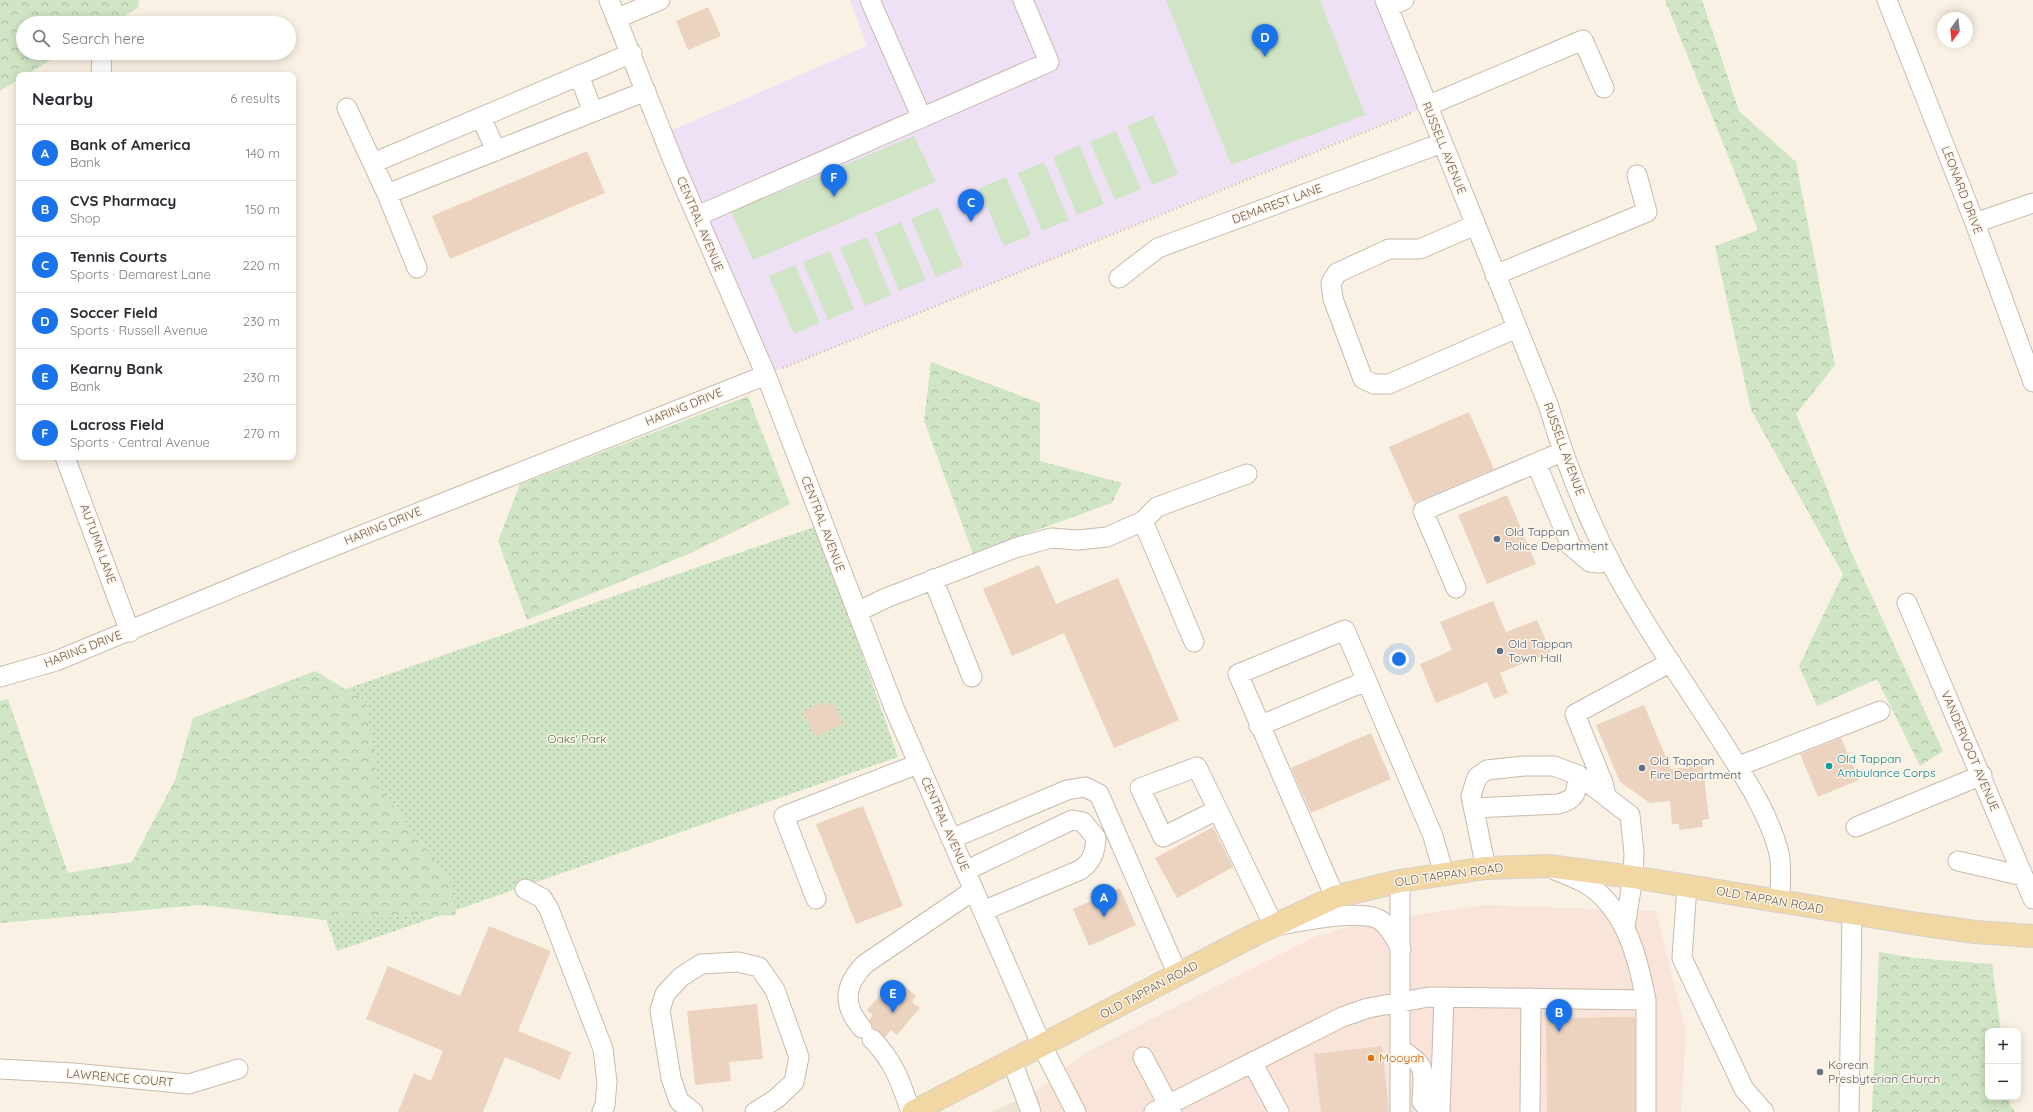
<!DOCTYPE html>
<html lang="en">
<head>
<meta charset="utf-8">
<style>
  body { margin:0; font-family:Quicksand,sans-serif; background:#f7f7f7; color:#2b2b33 }
  .controls { position:absolute; right:12px; bottom:12px; display:grid; overflow:hidden; border-radius:8px; box-shadow:0 2px 10px #0003 }
  .controls button { width:36px; height:36px; display:grid; place-items:center; padding:0; border:0; border-bottom:1px solid #e1e1e2; background:#fff; color:#2b2b33; font:20px sans-serif }
  .compass { position:absolute; left:1937px; top:12px; width:36px; height:36px; border-radius:50%; background:#fff; box-shadow:0 2px 10px #0003; rotate:195deg }
  .you { position:absolute; left:1399px; top:659px; width:14px; height:14px; margin:-10px; border:3px solid #fff; border-radius:50%; background:#1a73e8; box-shadow:0 0 0 6px #1a73e833 }
  .badge { display:grid; place-items:center; width:26px; height:26px; border-radius:50%; background:#1a73e8; color:#fff; font-size:13px; font-weight:700 }
  .pin { position:absolute; translate:-50% -33px; filter:drop-shadow(0 1px 2px #0008) }
  .pin::after { content:''; position:absolute; top:21px; width:14px; height:12px; background:inherit; clip-path:polygon(0 0,100% 0,50% 100%) }
  .list { margin:0; padding:0; list-style:none }
  h2 { display:flex; justify-content:space-between; align-items:center; height:52px; margin:0; padding:0 16px; font-size:17px }
  h2 small { font-size:13px; font-weight:400; color:#7c7c81 }
  .list li { display:grid; grid-template-columns:26px 1fr auto; gap:12px; align-items:center; box-sizing:border-box; height:56px; padding:0 16px; border-top:1px solid #e1e1e2 }
  .list b { display:block; font-size:15px; white-space:nowrap }
  .list p { margin:0; font-size:13px; white-space:nowrap; color:#7c7c81 }
  .list em { font-size:13px; font-style:normal; color:#7c7c81 }
  .icon { flex:none; width:22px; height:22px; fill:none; stroke:currentColor; stroke-width:2; stroke-linecap:round; stroke-linejoin:round }
  .map { position:relative; flex:none; width:2033px; height:1112px; overflow:hidden }
  .search { position:absolute; background:#fff; box-shadow:0 2px 10px #0003; left:16px; top:16px; width:280px; height:44px; display:flex; align-items:center; gap:10px; box-sizing:border-box; padding:0 14px; border-radius:22px; color:#7c7c81; font-size:15px }
  .panel { position:absolute; background:#fff; box-shadow:0 2px 10px #0003; left:16px; top:72px; width:280px; height:388px; border-radius:8px }
  .map>svg:first-child { display:block }
  .residential { fill:#f0e4d3 }
  .commercial { fill:#f8e4d9 }
  .education { fill:#efe1f5 }
  .green { fill:url(#green-dots) }
  .forest { fill:url(#forest-crowns) }
  .pitch { fill:#d0e5c5 }
  .building { fill:#ebd3bf }
  .lines { fill:none; stroke-linecap:round; stroke-linejoin:round }
  .minor-casing { stroke:#c8baac; stroke-width:21 }
  .major-casing { stroke:#d6d1cd; stroke-width:24 }
  .path { stroke:#d0b6a3; stroke-width:2.5; stroke-dasharray:1 3; stroke-linecap:butt }
  .minor { stroke:#fff; stroke-width:19 }
  .major { stroke:#f1d7a4; stroke-width:22 }
  .service-dot { fill:#5c6f8a; stroke:#fdf6ea; stroke-width:1.5 }
  .culture-dot { fill:#0f9aa8; stroke:#fdf6ea; stroke-width:1.5 }
  .food-dot { fill:#e8710a; stroke:#fdf6ea; stroke-width:1.5 }
  .worship-dot { fill:#6b7280; stroke:#fdf6ea; stroke-width:1.5 }
  .labels { text-anchor:middle; stroke-width:3; stroke-linejoin:round; paint-order:stroke }
  .street-label { font-size:12px; fill:#6e5a4d; stroke:#fdf6ea }
  .service-label { font-size:12px; fill:#4e5e75; stroke:#fdf6ea; text-anchor:start }
  .park-label { font-size:12px; fill:#557949; stroke:#fdf6ea }
  .culture-label { font-size:12px; fill:#0d838f; stroke:#fdf6ea; text-anchor:start }
  .food-label { font-size:12px; fill:#c56008; stroke:#fdf6ea; text-anchor:start }
  .worship-label { font-size:12px; fill:#5b616d; stroke:#fdf6ea; text-anchor:start }
</style>
</head>
<body>
<div class="map">
<svg width="2033" height="1112" viewBox="0 0 2033 1112">
  <defs>
    <pattern id="green-dots" width="8" height="8" patternUnits="userSpaceOnUse"><rect width="8" height="8" fill="#d0e5c5"/><path d="M2 2h.1M6 6h.1" fill="none" stroke="#adbda2" stroke-width="1.8" stroke-linecap="round"/></pattern>
    <pattern id="forest-crowns" width="20" height="18" patternUnits="userSpaceOnUse"><rect width="20" height="18" fill="#d0e5c5"/><path d="M2 6a3 3 0 1 1 6 0M12 15a3 3 0 1 1 6 0" fill="none" stroke="#adbda2"/></pattern>
  </defs>
  <rect width="100%" height="100%" fill="#f9f2e4"/>
  <path class="residential" d="M1038,1090L1042,1112H992Z"/>
  <path class="commercial" d="M1484,905L1656,911L1686,1032L1681,1112H1043L1038,1090L1083,1054L1316,936L1363,923Z"/>
  <path class="education" d="M850,0H1385L1427,106L766,375L663,134L867,46Z"/>
  <path class="green" d="M817,526L898,757L337,951L256,720Z"/>
  <path class="forest" d="M0,0H139L138,8L112,23H23V53H62L26,75H19V79L0,91Z
    M1665,0H1702L1739,111L1796,162L1835,365L1796,414L1824,481L1849,547L1943,751L1920,766L1877,679L1817,706L1799,666L1843,574L1751,410L1715,246L1758,230Z
    M931,362L1040,403V461L1122,483L1112,503L973,553L924,421Z
    M748,396L790,504L691,553L527,620L498,541L520,484Z
    M315,671L366,701L379,787L450,880L456,915L325,920L201,905L0,923V701L8,699L68,873L132,862L175,780L193,718Z
    M1879,952L1914,958L1992,964L2001,1031H1988V1097H2009L2010,1105L2015,1112H1872Z"/>
  <path class="pitch" d="M1166,0H1320L1365,115L1231,165Z
    M1153,115L1178,174L1152,185L1127,126Z
    M1116,131L1141,189L1115,200L1090,142Z
    M914,136L936,182L753,260L731,212Z
    M1079,145L1104,204L1077,215L1053,157Z
    M1044,162L1069,220L1042,231L1018,173Z
    M1006,177L1031,235L1004,246L979,188Z
    M938,207L963,266L936,277L911,219Z
    M901,222L926,280L899,291L875,233Z
    M867,237L891,295L865,306L840,248Z
    M830,251L854,309L828,320L803,262Z
    M795,265L820,323L794,334L769,276Z"/>
  <path class="building" d="M708,7L721,36L688,50L676,21Z
    M587,151L605,193L450,259L432,216Z
    M1469,412L1494,469L1414,503L1389,447Z
    M1507,495L1536,564L1487,584L1458,515Z
    M1039,565L1056,604L1118,578L1179,720L1114,748L1064,633L1012,656L983,589Z
    M1493,601L1506,632L1537,620L1551,652L1500,673L1508,693L1494,699L1487,682L1436,703L1420,664L1452,650L1440,622Z
    M826,702L828,705L834,703L843,724L815,737L803,711Z
    M1644,705L1671,769L1703,766L1709,819L1702,820L1703,827L1679,830V824H1672L1670,801L1650,803L1620,782L1596,725Z
    M1371,733L1391,779L1311,813L1291,768Z
    M1841,738L1859,780L1818,797L1800,754Z
    M863,806L903,906L856,924L816,824Z
    M1213,827L1233,867L1177,898L1155,858Z
    M1120,888L1136,925L1089,946L1073,909Z
    M489,926L551,951L518,1031L571,1052L560,1080L505,1057L483,1112H398L414,1073L431,1081L443,1051L366,1019L388,966L460,996Z
    M901,983L916,996L912,1002L920,1008L897,1035L891,1030L885,1037L873,1028L869,1020L873,1015L867,1010L890,984L896,989Z
    M757,1004L763,1059L729,1062L731,1081L695,1085L687,1011Z
    M1635,1017V1112H1547L1546,1018Z
    M1382,1046L1389,1112H1321L1314,1054Z"/>
  <g class="lines">
    <g class="minor-casing">
      <path id="minor" d="M609,0L676,168L766,375L895,710L1042,1046L1076,1112
        M870,0L922,118
        M1385,0L1548,404C1565,462 1587,518 1615,571C1646,628 1683,681 1718,735C1741,772 1768,810 1779,853C1782,867 1780,886 1780,901
        M1887,0L1975,223L2033,382
        M1388,7L1404,0
        M618,18L660,0
        M101,75L102,53
        M579,75L593,112
        M1427,106L1583,40L1604,88
        M347,108L387,194L417,268
        M481,117L496,151
        M373,163L632,53
        M387,194L646,91
        M697,216L1049,62L1023,0
        M1975,223L2033,203
        M1475,225L1420,249H1389L1337,273L1331,283L1333,299L1363,379L1374,384H1389L1517,328
        M1495,275L1647,212L1637,175
        M1119,278L1158,248L1442,143
        M65,457L130,632
        M1536,463L1571,546L1590,562L1599,563L1610,560
        M1143,521L1157,507L1247,474
        M933,579L972,677
        M1456,588L1423,511L1562,452
        M1907,603L2033,899
        M857,612L886,598L1015,548L1051,538L1078,540L1107,537L1143,521L1194,642
        M0,677L56,661L304,558L766,375
        M1259,726L1366,681
        M1739,766L1880,711
        M1606,796L1603,783L1575,714L1671,662
        M1474,808L1558,804C1577,799 1576,793 1578,775
        M1217,810L1163,837L1140,788L1197,767L1274,926C1298,922 1357,909 1378,919C1389,924 1395,939 1401,949
        M1856,827L1982,775
        M951,839L1067,790L1085,787L1099,794L1178,975
        M1958,861L2023,876
        M1486,868L1471,796L1477,777L1487,770L1524,766H1554L1578,775L1630,815L1634,853L1633,877L1625,927
        M965,871L1072,820L1083,822L1096,838C1095,853 1092,862 1080,870L983,911
        M1687,886L1682,958L1744,1089L1764,1112
        M525,889L542,898L549,909L603,1049L607,1082L605,1105L602,1112
        M1335,897L1238,674L1345,630L1433,836L1444,874
        M816,899L784,816L918,764
        M862,1028C842,1005 844,985 865,964L974,890
        M872,1039C895,1063 900,1081 911,1112
        M1400,1049C1429,1067 1423,1070 1422,1102L1431,1112
        M1143,1057L1172,1112
        M1012,1061L1031,1112
        M1252,1062L1279,1112
        M0,1069L73,1073L189,1084L238,1069
        M693,1112L679,1101L671,1078L660,1010L665,994L681,977L701,964L738,962L759,967L775,990L799,1057L794,1082L776,1099L755,1112
        M1154,1112L1342,1017L1368,1008L1429,997L1646,1000C1638,959 1627,913 1591,887C1581,880 1567,875 1555,870
        M1400,1112V881
        M1440,1112L1444,997
        M1530,1112L1531,998
        M1646,1112V1000
        M1849,1112L1852,914"/>
    </g>
    <g class="major-casing">
      <path id="major" d="M913,1112L1254,935L1335,897L1400,881L1486,868L1548,866L1633,877L1918,924L1975,932L2033,936"/>
    </g>
    <path class="path" d="M783,368L1412,113"/>
    <use href="#minor" class="minor"/>
    <use href="#major" class="major"/>
  </g>
  <g class="service-dot">
    <circle cx="1497" cy="539" r="4"/>
    <circle cx="1500" cy="651" r="4"/>
    <circle cx="1642" cy="768" r="4"/>
  </g>
  <circle class="culture-dot" cx="1829" cy="766" r="4"/>
  <circle class="food-dot" cx="1371" cy="1058" r="4"/>
  <circle class="worship-dot" cx="1820" cy="1072" r="4"/>
  <g class="labels">
    <g class="street-label">
      <text transform="translate(1444 148) rotate(68)" y="4">RUSSELL AVENUE</text>
      <text transform="translate(1962 190) rotate(69)" y="4">LEONARD DRIVE</text>
      <text transform="translate(1277 204) rotate(-20)" y="4">DEMAREST LANE</text>
      <text transform="translate(700 224) rotate(67)" y="4">CENTRAL AVENUE</text>
      <text transform="translate(684 407) rotate(-22)" y="4">HARING DRIVE</text>
      <text transform="translate(1564 449) rotate(70)" y="4">RUSSELL AVENUE</text>
      <text transform="translate(823 524) rotate(69)" y="4">CENTRAL AVENUE</text>
      <text transform="translate(383 526) rotate(-22)" y="4">HARING DRIVE</text>
      <text transform="translate(98 544) rotate(70)" y="4">AUTUMN LANE</text>
      <text transform="translate(83 649) rotate(-21)" y="4">HARING DRIVE</text>
      <text transform="translate(1970 751) rotate(67)" y="4">VANDERVOOT AVENUE</text>
      <text transform="translate(945 824) rotate(66)" y="4">CENTRAL AVENUE</text>
      <text transform="translate(1449 875) rotate(-8)" y="4">OLD TAPPAN ROAD</text>
      <text transform="translate(1770 900) rotate(10)" y="4">OLD TAPPAN ROAD</text>
      <text transform="translate(1149 990) rotate(-28)" y="4">OLD TAPPAN ROAD</text>
      <text transform="translate(120 1078) rotate(5)" y="4">LAWRENCE COURT</text>
    </g>
    <g class="service-label">
      <text x="1505" y="536">Old Tappan<tspan x="1505" dy="14">Police Department</tspan></text>
      <text x="1508" y="648">Old Tappan<tspan x="1508" dy="14">Town Hall</tspan></text>
      <text x="1650" y="765">Old Tappan<tspan x="1650" dy="14">Fire Department</tspan></text>
    </g>
    <g class="park-label">
      <text x="577" y="743">Oaks' Park</text>
    </g>
    <g class="culture-label">
      <text x="1837" y="763">Old Tappan<tspan x="1837" dy="14">Ambulance Corps</tspan></text>
    </g>
    <g class="food-label">
      <text x="1379" y="1062">Mooyah</text>
    </g>
    <g class="worship-label">
      <text x="1828" y="1069">Korean<tspan x="1828" dy="14">Presbyterian Church</tspan></text>
    </g>
  </g>
</svg>
<div class="controls">
<button>+</button>
<button>−</button>
</div>
<svg class="compass" viewBox="-18 -18 36 36"><path d="M0-13l5 13h-10z" fill="#e53935"/><path d="M0 13l5-13h-10z" fill="#7c7c81"/></svg>
<div class="you"></div>
<div class="pin badge" style="left:1104px;top:917px">A</div>
<div class="pin badge" style="left:1559px;top:1032px">B</div>
<div class="pin badge" style="left:971px;top:222px">C</div>
<div class="pin badge" style="left:1265px;top:57px">D</div>
<div class="pin badge" style="left:893px;top:1013px">E</div>
<div class="pin badge" style="left:834px;top:197px">F</div>
<div class="search"><svg class="icon" aria-label="search" viewBox="0 0 24 24"><circle cx="10" cy="10" r="6"/><path d="M15 15l6 6"/></svg>Search here</div>
<section class="panel">
<h2>Nearby<small>6 results</small></h2>
<ul class="list">
<li><span class="badge">A</span><div><b>Bank of America</b><p>Bank</p></div><em>140 m</em></li>
<li><span class="badge">B</span><div><b>CVS Pharmacy</b><p>Shop</p></div><em>150 m</em></li>
<li><span class="badge">C</span><div><b>Tennis Courts</b><p>Sports · Demarest Lane</p></div><em>220 m</em></li>
<li><span class="badge">D</span><div><b>Soccer Field</b><p>Sports · Russell Avenue</p></div><em>230 m</em></li>
<li><span class="badge">E</span><div><b>Kearny Bank</b><p>Bank</p></div><em>230 m</em></li>
<li><span class="badge">F</span><div><b>Lacross Field</b><p>Sports · Central Avenue</p></div><em>270 m</em></li>
</ul>
</section>
</div>
</body>
</html>
